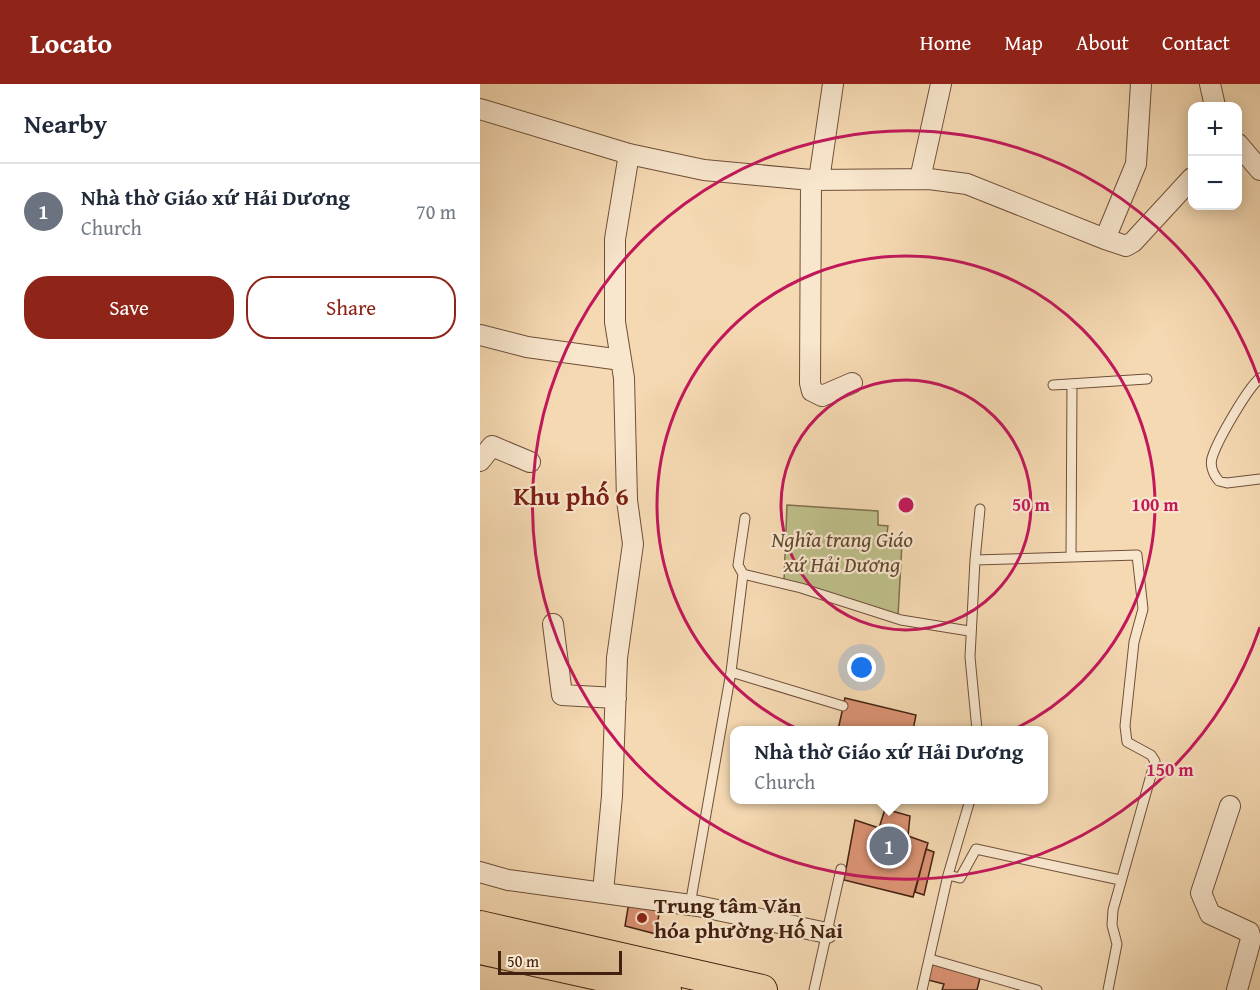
<!DOCTYPE html>
<html lang="en">
<head>
<meta charset="utf-8">
<style>
  body { margin:0; font-family:"Gentium Book Plus",serif; background:#f6f6f7; color:#1f2937 }
  .controls { position:absolute; right:18px; top:18px; display:grid; overflow:hidden; border-radius:12px; box-shadow:0 3px 15px #0003 }
  .controls button { width:54px; height:54px; display:grid; place-items:center; padding:0; border:0; border-bottom:2px solid #e0e1e3; background:#fff; color:#1f2937; font:30px sans-serif }
  .scale { position:absolute; left:18px; bottom:15px; width:124px; box-sizing:border-box; padding-left:6px; border:3px solid #422110; border-top:0; font-size:16px; line-height:21px; white-space:nowrap; color:#422110; -webkit-text-stroke:4px #f8e6cd; paint-order:stroke }
  .you { position:absolute; left:382px; top:584px; width:21px; height:21px; margin:-15px; border:4px solid #fff; border-radius:50%; background:#1a73e8; box-shadow:0 0 0 9px #1a73e833 }
  .badge { display:grid; place-items:center; width:39px; height:39px; border-radius:50%; background:#8f2418; color:#fff; font-size:20px; font-weight:700 }
  .pin { position:absolute; translate:-50% -50%; border:3px solid #fff; box-shadow:0 2px 6px #0006 }
  .popup { position:absolute; left:250px; top:642px; width:318px; height:78px; box-sizing:border-box; display:grid; place-content:center; border-radius:12px; background:#fff; filter:drop-shadow(0 2px 4px #0005); font-size:20px; white-space:nowrap; color:#747a83 }
  .popup b { font-size:22px; color:#1f2937 }
  .popup::after { content:''; position:absolute; left:50%; top:100%; margin-left:-12px; border:12px solid transparent; border-top-color:#fff }
  .list { margin:0; padding:0; list-style:none }
  h2 { display:flex; justify-content:space-between; align-items:center; height:78px; margin:0; padding:0 24px; font-size:26px }
  h2 small { font-size:20px; font-weight:400; color:#747a83 }
  .list li { display:grid; grid-template-columns:39px 1fr auto; gap:18px; align-items:center; box-sizing:border-box; height:96px; padding:0 24px; border-top:2px solid #e0e1e3 }
  .list b { display:block; font-size:22px; white-space:nowrap }
  .list p { margin:0; font-size:20px; white-space:nowrap; color:#747a83 }
  .list em { font-size:20px; font-style:normal; color:#747a83 }
  .actions { display:flex; gap:12px; padding:18px 24px }
  .actions a { flex:1; padding:14px 0; border:2px solid #8f2418; border-radius:24px; text-align:center; font-size:21px; color:#8f2418 }
  .actions .main { background:#8f2418; color:#fff }
  .map { position:relative; flex:none; width:780px; height:906px; overflow:hidden }
  header { display:flex; align-items:center; gap:36px; box-sizing:border-box; height:84px; padding:0 30px; background:#8f2418; color:#fff }
  header strong { font-size:28px }
  nav { display:flex; gap:33px; margin-inline-start:auto; font-size:21px }
  main { display:flex }
  aside { flex:1; background:#fff }
  .map>svg:first-child { display:block }
  .green { fill:#bebf8a; stroke:#80704d; stroke-width:1.5 }
  .building { fill:#db9374; stroke:#422110; stroke-width:1.5 }
  .lines { fill:none; stroke-linecap:round; stroke-linejoin:round }
  .lane-casing { stroke:#6f4f38; stroke-width:11 }
  .street-casing { stroke:#6f4f38; stroke-width:22 }
  .primary-casing { stroke:#422110; stroke-width:32 }
  .lane { stroke:#f8e6cd; stroke-width:9 }
  .street { stroke:#f8e6cd; stroke-width:20 }
  .primary { stroke:#f5d9b2; stroke-width:30 }
  .ring { fill:none; stroke:#c2185b; stroke-width:3 }
  .poi-dot { fill:#8f2418; stroke:#f8e6cd; stroke-width:2 }
  .labels { text-anchor:middle; stroke-width:4.5; stroke-linejoin:round; paint-order:stroke }
  .park-label { font-size:22px; font-style:italic; fill:#61482e; stroke:#f8e6cd }
  .poi-label { font-size:22px; font-weight:bold; fill:#422110; stroke:#f8e6cd; text-anchor:start }
  .quarter-label { font-size:26px; font-weight:bold; fill:#7a1f14; stroke:#f8e6cd }
  .centre { fill:#c2185b; stroke:#f8e6cd; stroke-width:3 }
  .ring-label { font-size:18px; text-anchor:middle; font-weight:bold; fill:#c2185b; stroke:#f8e6cd; stroke-width:4.5; stroke-linejoin:round; paint-order:stroke }
</style>
</head>
<body>
<header>
<strong>Locato</strong>
<nav><a>Home</a><a>Map</a><a>About</a><a>Contact</a></nav>
</header>
<main>
<aside>
<h2>Nearby<small></small></h2>
<ul class="list">
<li><span class="badge" style="background:#6b7280">1</span><div><b>Nhà thờ Giáo xứ Hải Dương</b><p>Church</p></div><em>70 m</em></li>
</ul>
<div class="actions"><a class="main">Save</a><a>Share</a></div>
</aside>
<div class="map">
<svg width="780" height="906" viewBox="0 0 780 906">
  <rect width="100%" height="100%" fill="#f5d9b2"/>
  <filter id="stains"><feTurbulence type="fractalNoise" baseFrequency=".00333" numOctaves="4"/><feColorMatrix values="0 0 0 0 .2 0 0 0 0 .09 0 0 0 0 .02 0 0 0 .5 -.17"/></filter>
  <radialGradient id="worn" r=".72"><stop offset=".6" stop-color="#630" stop-opacity="0"/><stop offset="1" stop-color="#630" stop-opacity=".3"/></radialGradient>
  <path class="green" d="M307,421L398,427V441L408,442L406,457L422,459L418,532L304,496Z"/>
  <path class="building" d="M365,614L436,631L433,646H358Z
    M405,725L430,732L428,752L448,759L433,813L364,796L375,736L399,744Z
    M446,765L454,768L444,811L435,808Z
    M149,818L180,823L176,850L145,842Z
    M452,880L500,894L497,906H462L464,900L448,896Z"/>
  <g class="lines">
    <g class="lane-casing">
      <path id="lane" d="M780,294C767,305 739,354 733,371C729,380 733,390 739,397L747,399L780,395
        M573,301L667,295
        M265,434L258,481L263,490L321,504L421,536L489,547
        M591,473L592,300
        M495,476L500,425
        M251,588L263,490
        M497,646L490,573L495,476L657,471L663,525L654,558L645,642L647,658L671,671L675,677L633,826L632,841L637,860L628,906
        M468,791L480,794L496,765L640,796
        M210,821L251,588L363,622
        M450,875L557,906
        M334,906L361,785
        M442,906L468,791L490,716"/>
    </g>
    <g class="street-casing">
      <path id="street" d="M730,0L735,22
        M0,25L149,70L224,86L331,96L449,95L487,100L625,155L656,80L661,0
        M758,60L780,86
        M440,95L461,0
        M331,96L330,299L332,307L342,312L372,299
        M339,96L353,0
        M625,155L646,162L653,158L712,94
        M0,251L47,263L141,276
        M0,377L12,362L50,378
        M73,540L82,611L136,614
        M750,722L721,809L730,830L769,848L771,855L757,906
        M0,788L28,796L218,822L347,849
        M123,808L132,712L137,574L153,460L147,416L144,294L135,238V155L149,70"/>
    </g>
    <g class="primary-casing">
      <path id="primary" d="M0,842L282,906
        M0,865L186,906"/>
    </g>
    <use href="#lane" class="lane"/>
    <use href="#street" class="street"/>
    <use href="#primary" class="primary"/>
  </g>
  <g class="ring">
    <circle cx="426" cy="421" r="125"/>
    <circle cx="426" cy="421" r="249"/>
    <path d="M780 543A374 374 0 1 1 780 299"/>
  </g>
  <circle class="poi-dot" cx="162" cy="834" r="6"/>
  <g class="labels">
    <g class="park-label">
      <text x="362" y="463">Nghĩa trang Giáo<tspan x="362" dy="25">xứ Hải Dương</tspan></text>
    </g>
    <g class="poi-label">
      <text x="174" y="829">Trung tâm Văn<tspan x="174" dy="25">hóa phường Hố Nai</tspan></text>
    </g>
    <g class="quarter-label">
      <text x="91" y="421">Khu phố 6</text>
    </g>
  </g>
  <circle cx="426" cy="421" r="9" class="centre"/>
  <g class="ring-label">
    <text x="551" y="427">50 m</text>
    <text x="675" y="427">100 m</text>
    <text x="690" y="692">150 m</text>
  </g>
  <rect width="100%" height="100%" filter="url(#stains)"/>
  <rect width="100%" height="100%" fill="url(#worn)"/>
</svg>
<div class="controls">
<button>+</button>
<button>−</button>
</div>
<div class="scale">50 m</div>
<div class="you"></div>
<div class="pin badge" style="left:409px;top:762px;background:#6b7280">1</div>
<div class="popup"><b>Nhà thờ Giáo xứ Hải Dương</b>Church</div>
</div>
</main>
</body>
</html>
